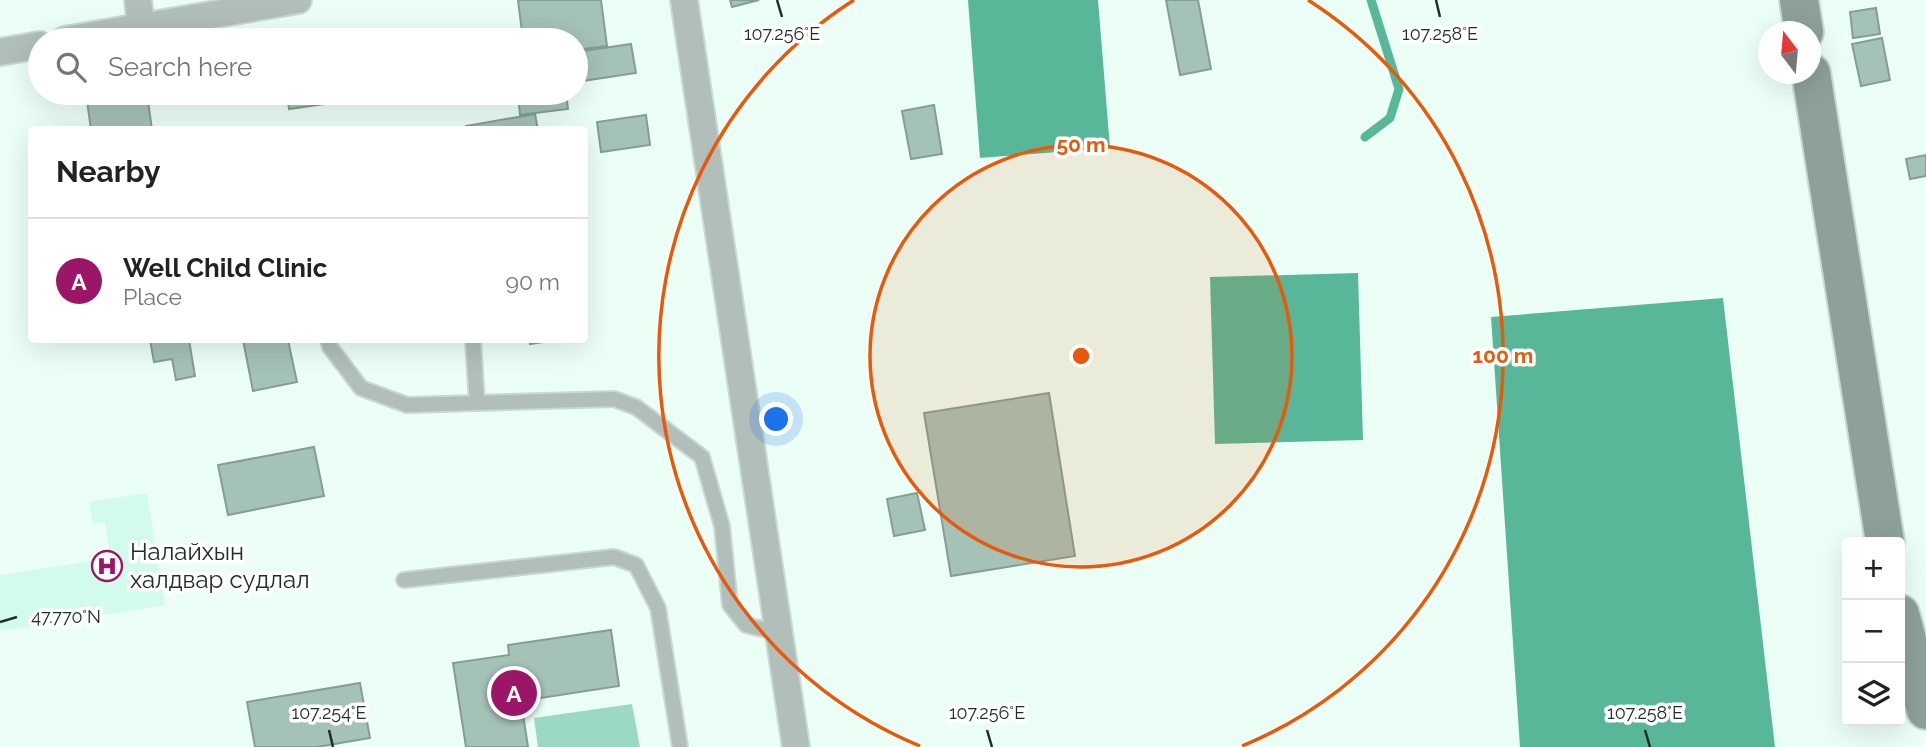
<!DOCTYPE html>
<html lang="en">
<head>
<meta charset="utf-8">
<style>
  body { margin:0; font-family:Raleway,sans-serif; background:#f6f6f6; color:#222 }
  .controls { position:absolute; right:21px; bottom:21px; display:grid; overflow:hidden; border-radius:7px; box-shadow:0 7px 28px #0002 }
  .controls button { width:63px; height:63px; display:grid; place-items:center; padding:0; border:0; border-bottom:2px solid #e0e0e0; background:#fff; color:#222; font:35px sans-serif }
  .compass { position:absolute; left:1758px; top:21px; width:63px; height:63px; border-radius:50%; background:#fff; box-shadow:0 7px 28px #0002; rotate:344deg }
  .you { position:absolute; left:777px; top:420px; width:24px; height:24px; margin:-18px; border:5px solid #fff; border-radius:50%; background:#1a73e8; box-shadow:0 0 0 10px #1a73e833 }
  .badge { display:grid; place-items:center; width:46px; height:46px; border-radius:50%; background:#9c1668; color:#fff; font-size:23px; font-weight:700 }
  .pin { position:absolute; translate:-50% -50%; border:4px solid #fff; box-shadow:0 2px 7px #0006 }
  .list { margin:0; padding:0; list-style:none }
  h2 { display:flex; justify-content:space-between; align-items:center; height:91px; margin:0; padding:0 28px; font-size:30px }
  h2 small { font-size:23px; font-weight:400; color:#767676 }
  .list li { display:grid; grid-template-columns:46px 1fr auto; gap:21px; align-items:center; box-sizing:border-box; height:126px; padding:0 28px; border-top:2px solid #e0e0e0 }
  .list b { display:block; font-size:26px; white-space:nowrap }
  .list p { margin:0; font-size:23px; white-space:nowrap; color:#767676 }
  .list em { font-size:23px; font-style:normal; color:#767676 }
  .icon { flex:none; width:38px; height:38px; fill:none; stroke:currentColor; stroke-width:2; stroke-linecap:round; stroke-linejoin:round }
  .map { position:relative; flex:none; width:1926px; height:747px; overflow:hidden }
  .search { position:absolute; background:#fff; box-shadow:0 7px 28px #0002; left:28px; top:28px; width:560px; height:77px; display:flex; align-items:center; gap:18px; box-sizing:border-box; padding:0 24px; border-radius:38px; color:#767676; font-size:26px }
  .panel { position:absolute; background:#fff; box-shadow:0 7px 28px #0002; left:28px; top:126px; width:560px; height:217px; border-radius:7px }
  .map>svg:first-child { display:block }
  .built { fill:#d3fbec }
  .green { fill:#9bd9c3 }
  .water { fill:#59b799 }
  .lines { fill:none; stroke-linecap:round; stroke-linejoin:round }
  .stream { stroke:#59b799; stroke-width:9 }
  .building { fill:#a5c2b7; stroke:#839f94; stroke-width:2 }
  .lane-casing { stroke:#c7d9d2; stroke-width:18 }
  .street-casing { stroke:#c7d9d2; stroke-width:30 }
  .secondary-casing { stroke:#c7d9d2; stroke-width:42 }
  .lane { stroke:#b1beb9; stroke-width:14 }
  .street { stroke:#b1beb9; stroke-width:26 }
  .secondary { stroke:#8ea199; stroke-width:38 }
  .ticks { fill:none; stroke:#212d28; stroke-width:2.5 }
  .ring { fill:none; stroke:#e8590c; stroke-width:3.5 }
  .labels { text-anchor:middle; stroke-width:7; stroke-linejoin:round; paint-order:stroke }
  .poi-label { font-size:24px; fill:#212d28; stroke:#fff; text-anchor:start }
  .ticks-label { font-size:18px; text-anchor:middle; fill:#212d28; stroke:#fff; stroke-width:7; stroke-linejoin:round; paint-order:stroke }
  .centre { fill:#e8590c; stroke:#fff; stroke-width:3.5 }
  .ring-label { font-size:21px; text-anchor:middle; font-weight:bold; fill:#e8590c; stroke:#fff; stroke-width:7; stroke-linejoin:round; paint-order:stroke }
</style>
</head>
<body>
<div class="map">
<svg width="1926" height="747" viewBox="0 0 1926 747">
  <rect width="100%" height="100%" fill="#ecfff7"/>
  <path class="built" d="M147,493L165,605L0,631V575L110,558L105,522L93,524L89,502Z"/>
  <path class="green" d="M632,704L640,747H538L534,718Z"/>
  <path class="water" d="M968,0H1098L1110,148L980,158Z
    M1358,273L1363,440L1215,444L1210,277Z
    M1723,298L1775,747H1520L1491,317Z"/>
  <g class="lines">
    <path class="stream" d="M1365,137L1390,118L1399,89L1371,0"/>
  </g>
  <path class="building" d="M518,0H601L607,46L576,50V40H523Z
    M730,0H759L732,7Z
    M1166,0H1198L1211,69L1180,75Z
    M1876,8L1880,34L1853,38L1850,12Z
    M1882,38L1890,80L1861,86L1852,44Z
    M631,44L636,73L576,82V52Z
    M86,93H147L152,130H91Z
    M287,93H402L289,109Z
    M518,93H566L568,109L520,115Z
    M934,105L942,154L911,159L902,111Z
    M535,114L538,130H467L466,126Z
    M646,115L650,145L601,152L597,122Z
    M1926,155V176L1910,179L1906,159Z
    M150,340H189L195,376L176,380L172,359L154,362Z
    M243,340H288L297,382L253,391Z
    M530,340H556L530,344Z
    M1049,393L1075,556L951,576L924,413Z
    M314,447L324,496L228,515L218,465Z
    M917,493L925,530L894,536L887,499Z
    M611,630L619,686L521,701L528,747H466L453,663L509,655L508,645Z
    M360,683L370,738L317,747H255L247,702Z"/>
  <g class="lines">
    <g class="lane-casing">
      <path id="lane" d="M328,340L330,347L361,388L407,405L614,399L636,407L702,457L722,526L730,605L746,625L779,633
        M473,340L477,403
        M404,580L614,557L636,565L658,608L680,747"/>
    </g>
    <g class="street-casing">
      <path id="street" d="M138,0L141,27
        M684,0L796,747
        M65,40L298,0
        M0,52L40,45"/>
    </g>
    <g class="secondary-casing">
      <path id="secondary" d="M1799,0L1804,32
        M1811,73L1885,542
        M1900,614L1926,710"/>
    </g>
    <use href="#lane" class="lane"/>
    <use href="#street" class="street"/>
    <use href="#secondary" class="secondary"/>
  </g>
  <path class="ticks" d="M777,0L782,17M1436,0L1440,17M0,622L17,617M329,730L333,747M987,730L992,747M1645,730L1650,747"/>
  <circle cx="1081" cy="356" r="211" fill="#e8590c" fill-opacity=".12"/>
  <g class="ring">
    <circle cx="1081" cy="356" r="211"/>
    <path d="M920 746A422 422 0 0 1 854 0M1308 0A422 422 0 0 1 1242 746"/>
  </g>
  <defs>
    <g id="hospital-ring" transform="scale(1.575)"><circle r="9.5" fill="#fff" stroke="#9c1668" stroke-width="1.5"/><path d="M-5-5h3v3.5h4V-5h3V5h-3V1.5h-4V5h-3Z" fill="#9c1668"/></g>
  </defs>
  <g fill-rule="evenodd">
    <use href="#hospital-ring" x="107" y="566"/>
  </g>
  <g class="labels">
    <g class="poi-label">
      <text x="130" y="560">Налайхын<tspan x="130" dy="28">халдвар судлал</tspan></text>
    </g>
  </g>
  <g class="ticks-label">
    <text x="782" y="40">107.256°E</text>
    <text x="1440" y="40">107.258°E</text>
    <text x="66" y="623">47.770°N</text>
    <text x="329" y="719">107.254°E</text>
    <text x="987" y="719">107.256°E</text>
    <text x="1645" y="719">107.258°E</text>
  </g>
  <circle cx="1081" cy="356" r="10" class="centre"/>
  <g class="ring-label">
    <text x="1081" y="152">50 m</text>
    <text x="1503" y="363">100 m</text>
  </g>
</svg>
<div class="controls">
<button>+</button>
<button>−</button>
<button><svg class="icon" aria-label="layers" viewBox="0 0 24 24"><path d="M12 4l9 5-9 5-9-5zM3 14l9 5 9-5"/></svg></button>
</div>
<svg class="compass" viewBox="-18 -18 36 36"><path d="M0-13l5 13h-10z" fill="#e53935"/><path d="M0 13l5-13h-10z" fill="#767676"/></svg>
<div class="you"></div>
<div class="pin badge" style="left:514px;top:693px">A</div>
<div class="search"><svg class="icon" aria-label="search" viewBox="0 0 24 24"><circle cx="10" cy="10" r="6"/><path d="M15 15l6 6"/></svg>Search here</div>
<section class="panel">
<h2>Nearby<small></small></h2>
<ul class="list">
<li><span class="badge">A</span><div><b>Well Child Clinic</b><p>Place</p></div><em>90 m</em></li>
</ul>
</section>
</div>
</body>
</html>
